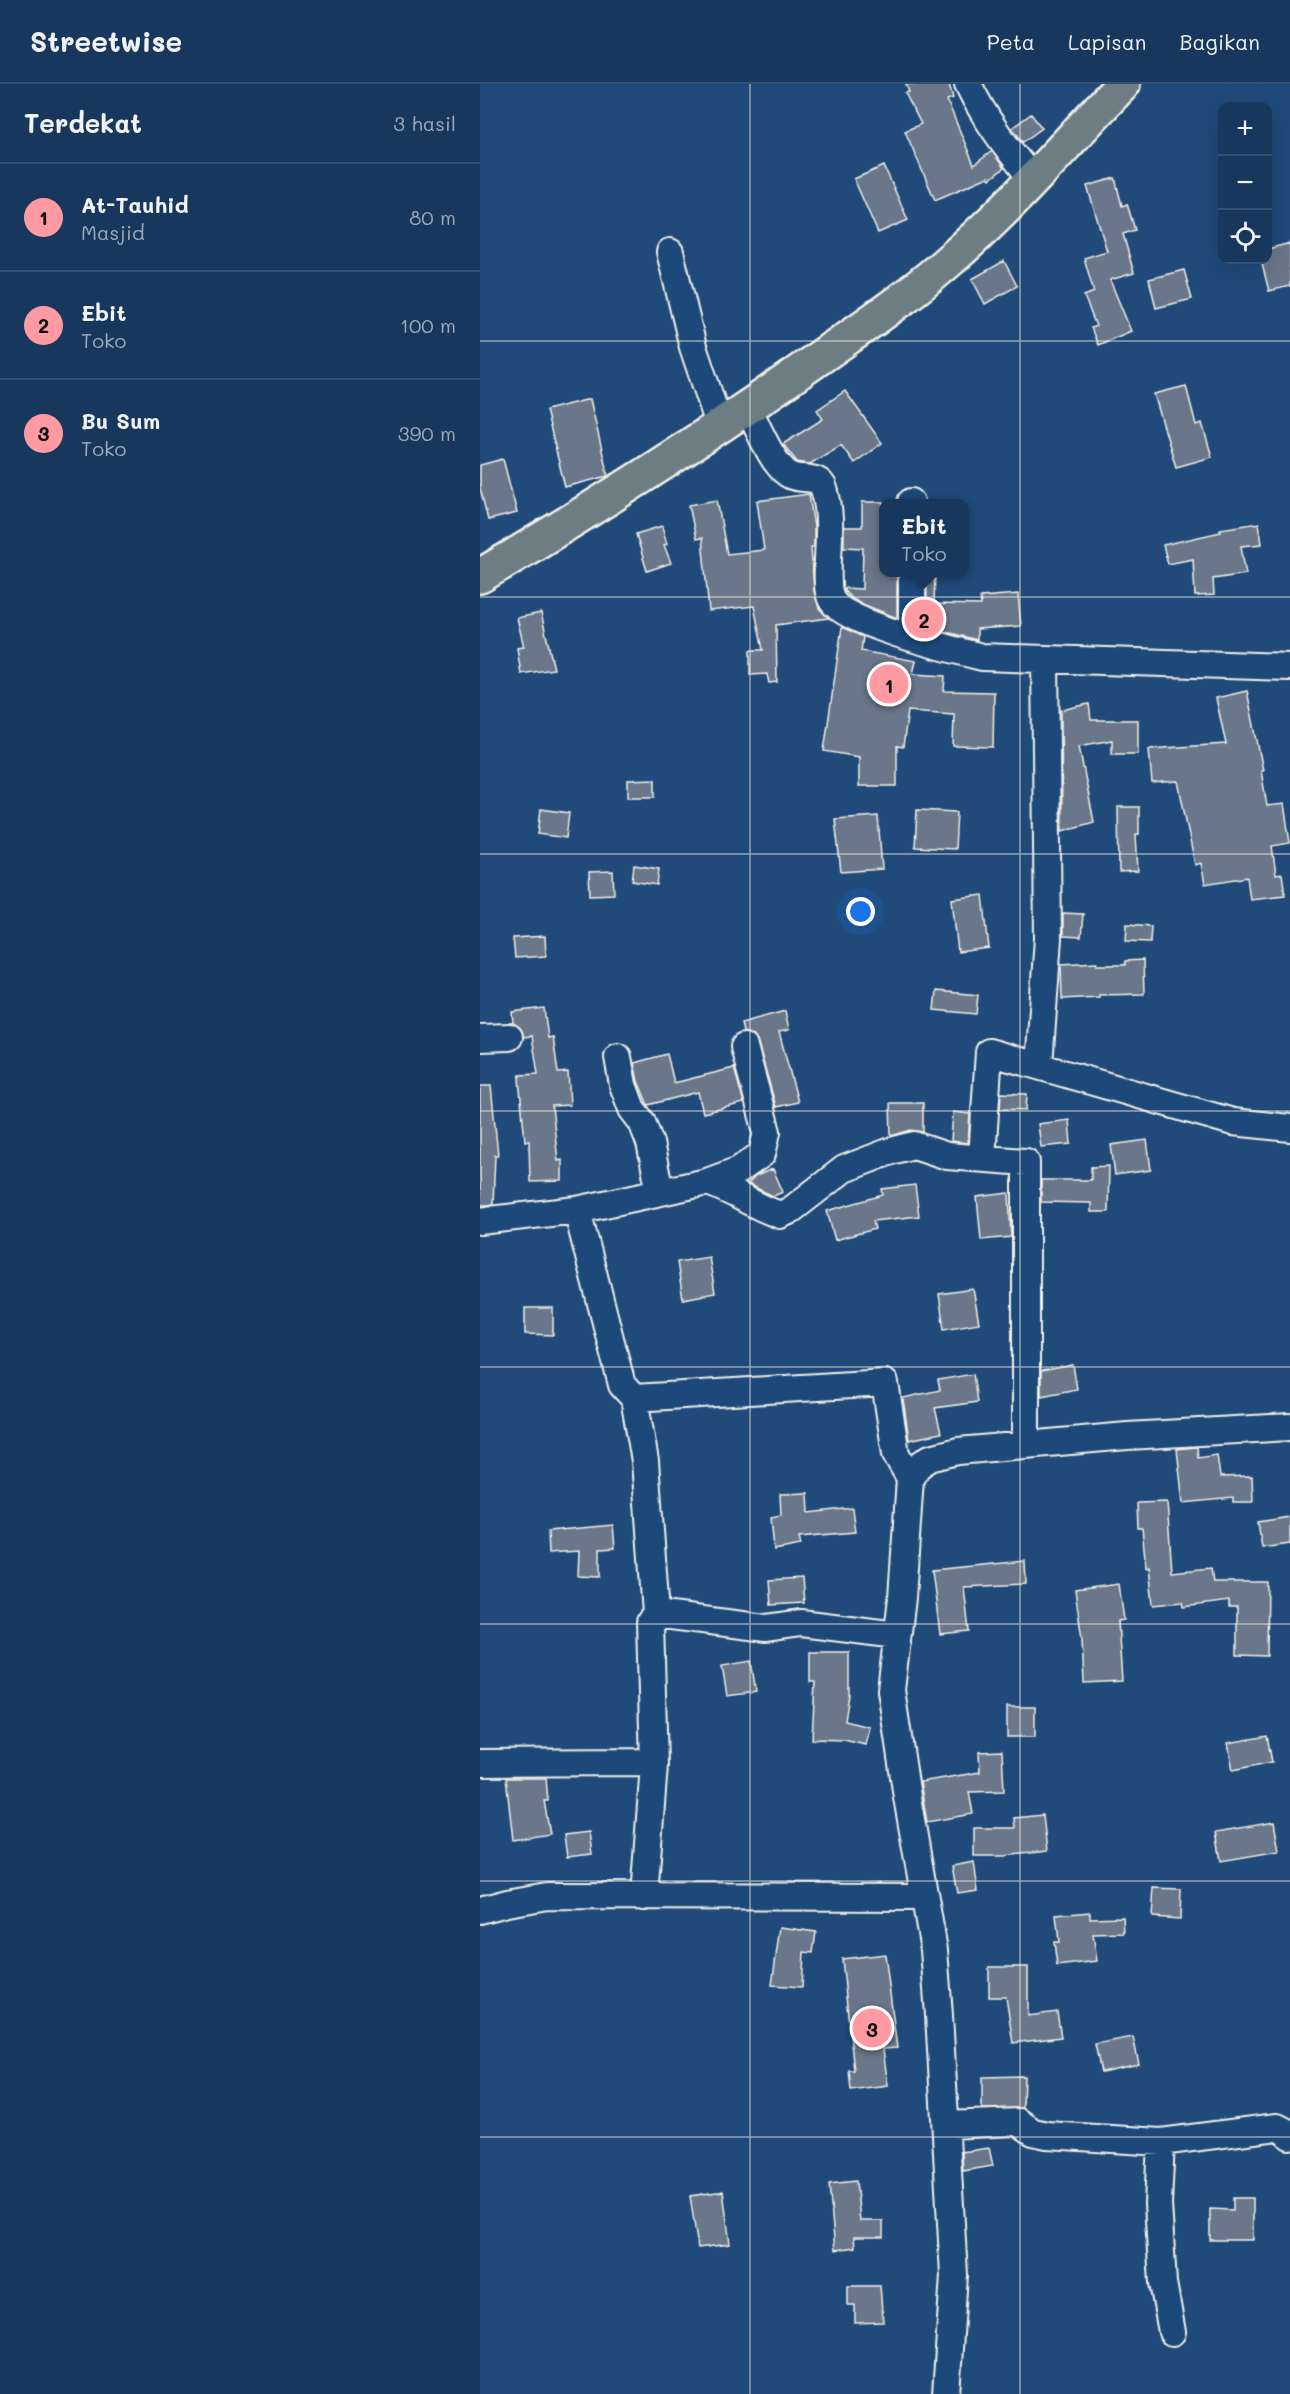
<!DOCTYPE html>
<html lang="id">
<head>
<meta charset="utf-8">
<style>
  body { margin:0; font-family:Mali,sans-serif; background:#203f62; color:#f1f3f6 }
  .controls { position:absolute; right:18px; top:18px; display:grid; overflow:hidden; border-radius:12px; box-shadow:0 6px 24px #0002 }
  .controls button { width:54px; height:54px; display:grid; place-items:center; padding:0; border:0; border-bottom:2px solid #365272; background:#17385c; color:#f1f3f6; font:30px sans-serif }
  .you { position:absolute; left:381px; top:828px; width:21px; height:21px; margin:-15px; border:4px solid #fff; border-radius:50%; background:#1a73e8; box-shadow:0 0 0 9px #1a73e833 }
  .badge { display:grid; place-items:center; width:39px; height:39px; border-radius:50%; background:#ff9aa2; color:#111; font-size:20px; font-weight:700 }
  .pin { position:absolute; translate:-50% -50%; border:3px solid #fff; box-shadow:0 2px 6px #0006 }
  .popup { position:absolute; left:399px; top:415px; width:90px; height:78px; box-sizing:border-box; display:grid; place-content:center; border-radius:12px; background:#17385c; filter:drop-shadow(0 2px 4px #0005); font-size:20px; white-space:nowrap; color:#9eacbb }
  .popup b { font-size:22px; color:#f1f3f6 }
  .popup::after { content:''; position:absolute; left:50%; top:100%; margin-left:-12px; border:12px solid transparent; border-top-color:#17385c }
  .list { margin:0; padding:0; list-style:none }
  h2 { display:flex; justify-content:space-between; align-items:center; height:78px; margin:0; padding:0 24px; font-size:26px }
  h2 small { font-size:20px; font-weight:400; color:#9eacbb }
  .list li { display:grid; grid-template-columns:39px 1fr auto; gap:18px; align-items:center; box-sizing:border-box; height:108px; padding:0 24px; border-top:2px solid #365272 }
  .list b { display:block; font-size:22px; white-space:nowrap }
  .list p { margin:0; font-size:20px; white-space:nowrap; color:#9eacbb }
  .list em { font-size:20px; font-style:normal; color:#9eacbb }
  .icon { flex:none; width:33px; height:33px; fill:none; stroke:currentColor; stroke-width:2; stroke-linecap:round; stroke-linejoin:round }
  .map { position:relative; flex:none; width:810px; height:2310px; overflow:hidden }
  header { display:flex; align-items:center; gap:36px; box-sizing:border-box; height:84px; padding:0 30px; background:#17385c; border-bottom:2px solid #365272 }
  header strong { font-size:28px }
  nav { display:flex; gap:33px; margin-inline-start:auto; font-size:21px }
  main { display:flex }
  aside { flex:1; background:#17385c }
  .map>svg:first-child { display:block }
  .building { fill:#6a7689; stroke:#f4f1e8; stroke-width:1.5 }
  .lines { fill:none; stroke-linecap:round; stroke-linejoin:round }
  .minor-casing { stroke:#f4f1e8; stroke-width:30 }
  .highway-casing { stroke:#f4f1e8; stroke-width:38 }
  .minor { stroke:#1f4a7a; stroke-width:26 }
  .highway { stroke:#6d7d84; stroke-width:33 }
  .grid { fill:none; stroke:#f4f1e8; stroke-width:1.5; stroke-opacity:0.55 }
</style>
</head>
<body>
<header>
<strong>Streetwise</strong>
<nav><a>Peta</a><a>Lapisan</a><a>Bagikan</a></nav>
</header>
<main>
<aside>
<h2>Terdekat<small>3 hasil</small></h2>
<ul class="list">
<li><span class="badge">1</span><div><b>At-Tauhid</b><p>Masjid</p></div><em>80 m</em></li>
<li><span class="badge">2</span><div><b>Ebit</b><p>Toko</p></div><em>100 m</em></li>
<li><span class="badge">3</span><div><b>Bu Sum</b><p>Toko</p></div><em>390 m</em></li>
</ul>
</aside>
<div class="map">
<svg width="810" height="2310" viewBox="0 0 810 2310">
  <rect width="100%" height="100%" fill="#1f4a7a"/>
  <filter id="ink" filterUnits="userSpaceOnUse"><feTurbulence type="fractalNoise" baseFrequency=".0167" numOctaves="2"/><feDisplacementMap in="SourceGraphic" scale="12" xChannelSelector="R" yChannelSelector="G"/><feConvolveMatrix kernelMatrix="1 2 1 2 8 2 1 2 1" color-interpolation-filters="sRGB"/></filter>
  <g filter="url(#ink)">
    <path class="building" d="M426,0H469L473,14L467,16L494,81L512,67L524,84L510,95L508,93L455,116L425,47L441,40L425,9L429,8Z
      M551,30L562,44L543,58L532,44Z
      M404,82L428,136L398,149L374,95Z
      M635,94L642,122L647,120L655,146L643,150L654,189L630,196L651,247L618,261L611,244L616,242L604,212L614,208L604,174L627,167L607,102Z
      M810,159V202L789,207L781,176H788V165Z
      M524,177L537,202L505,220L492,195Z
      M704,186L712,215L676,224L669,195Z
      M706,302L716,341L722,339L732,373L696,383L674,310Z
      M365,307L402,359L374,379L361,361L330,380L317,378L303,360L343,335L337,326Z
      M110,315L128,392L85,403L66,326Z
      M23,375L37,429L8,436L0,404V381Z
      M329,410L334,443V463H331L334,507L339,524L349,534L296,541L297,598L289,599L287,590L270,591V566H283L274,522L229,527L222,454L216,455L209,421L237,416L247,470L284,466L277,417Z
      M382,418H404V489H417V534L385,521L371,514L364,507V504L382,505L383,464L364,463V443H382Z
      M779,439L782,460L761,462L766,490L733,495L734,511L715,512L713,475L688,480L683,461L741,448L740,445Z
      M182,442L187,460L184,461L191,479L167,487L156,450Z
      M447,489H455L454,520L501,521L500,513L538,510L541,542L497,545V556L447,543Z
      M61,529L74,585L41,590L37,564L44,563L37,534Z
      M362,543L383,553L381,567L436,577L433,590L465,592L464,607L514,608L513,663L473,662L474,630L428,627L423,663L417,662V702H379V673L344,667Z
      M767,607L783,686H781L787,722L804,720L810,759L792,762L796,791L802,790L805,811L770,815L767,793L725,800L721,779L715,781L698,697L672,699L669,665L746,660L736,614Z
      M609,620L611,636H658V670H632V656L599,662L614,738L582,747L581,626Z
      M175,695V713H148V696Z
      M638,723H659V750H656L658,787L639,788Z
      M61,725L89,729L86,754L58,750Z
      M437,726L477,728L475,765L435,763Z
      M398,732L402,785L361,788L355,735Z
      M154,781L179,785L177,801L152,797Z
      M133,787L134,810L110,811L109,788Z
      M503,811L509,864L478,868L472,815Z
      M583,829L603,830L601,853L583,852Z
      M647,840L671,842L670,858L646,857Z
      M65,852L66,872L35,874L33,854Z
      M663,876L664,910L619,911V913L582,915L581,880L617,878V881H645V877Z
      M456,907L498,911L496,930L454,926Z
      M64,924L68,954L73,953L78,989L88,988L90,1021L72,1022L78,1077L82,1076V1097L50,1098L49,1057H45L39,995L40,991L58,990L52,952L44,953L41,945L33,939L32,928Z
      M305,927L309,946L299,948L318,1018L296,1023L278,959L274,952L263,948L261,939Z
      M187,970L194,999L254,984L264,1019L223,1029L218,1008L168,1021L158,997L154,979Z
      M0,1002H11L18,1071H15L13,1120L7,1121H0Z
      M521,1009L547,1010L546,1026L520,1025Z
      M410,1019H443V1048L431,1046L411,1052Z
      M473,1028L490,1030L488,1059L471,1057Z
      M589,1036L591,1060L561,1063L558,1040Z
      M667,1056L671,1086L635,1091L631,1061Z
      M629,1082L628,1128H611V1119L561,1118V1096H611V1083Z
      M293,1085L303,1108L293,1112L268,1100L276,1092Z
      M435,1101L439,1132L393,1137L395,1145L355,1156L347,1127L403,1111L402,1105Z
      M529,1109L531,1153L501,1156L497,1113Z
      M229,1173L235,1209L203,1215L197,1178Z
      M493,1205L499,1239L464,1245L459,1210Z
      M45,1224H73V1251L45,1250Z
      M593,1281L597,1305L561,1312V1287Z
      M493,1290L497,1318L455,1324L461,1349L429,1356L423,1314L460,1306L458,1296Z
      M717,1363L718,1374L737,1371L740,1393L772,1392L773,1418H753V1414L703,1419L697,1365Z
      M328,1409L329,1429L372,1424L375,1448L319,1453L321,1461L294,1466L291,1433L301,1431L300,1410Z
      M687,1418L692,1488L731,1484L733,1498H788L787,1572L757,1571V1523H749V1517L704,1523L703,1518L673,1521L669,1483L666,1484L662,1444H658L657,1419Z
      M810,1433V1460L782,1464L778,1438Z
      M133,1441L135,1464L120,1465V1493L98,1492L99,1467L69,1469L68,1447Z
      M545,1477L546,1500L484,1503L489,1547L460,1550L452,1486Z
      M322,1494L324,1519L291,1521L289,1496Z
      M639,1500L644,1536L638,1537L642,1597L604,1599L602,1555L595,1506Z
      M330,1568H369V1611L365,1637L390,1643L386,1661L364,1656L332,1655L335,1598H330Z
      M271,1577L276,1608L247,1612L242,1582Z
      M527,1623H555V1653H527Z
      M787,1652L792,1678L753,1686L748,1659Z
      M522,1667L524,1707L489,1708L493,1730L447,1738L440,1698L500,1688L499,1668Z
      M26,1694H66L68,1717H64L70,1750L33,1756Z
      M563,1731L567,1767L525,1772H494V1744H535L534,1734Z
      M794,1738L799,1767L741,1777L736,1748Z
      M109,1748L112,1770L87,1773L84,1751Z
      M494,1778L498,1806L477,1809L472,1782Z
      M674,1804L701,1805L700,1835L672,1833Z
      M610,1828V1834L643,1833L644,1849L613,1850L617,1877L577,1882L574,1858H579L576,1831Z
      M300,1843L336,1848L333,1869L324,1868L322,1903L292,1901Z
      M405,1870L417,1964L403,1965L408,2002L371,2007L369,1987H374L362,1875Z
      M509,1883H548V1932L577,1928L581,1953L533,1959L526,1913H509Z
      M653,1953L659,1980L621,1988L615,1960Z
      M544,1992L543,2024L502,2025V1993Z
      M509,2064L513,2082L483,2087L482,2068Z
      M376,2097L380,2137H403V2153H374L375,2163L355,2166L349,2100Z
      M243,2107L250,2160L218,2164L210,2112Z
      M753,2114H773V2156H730V2125L753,2126Z
      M368,2202H400L403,2238L375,2239V2221H368Z"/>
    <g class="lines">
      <g class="minor-casing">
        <path id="minor" d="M488,0C505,36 528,65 553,96
          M190,168L213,263L240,343
          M268,324C278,343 291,378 308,390C319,398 339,389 344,405C354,436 346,469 348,500C348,505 350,514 353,518C367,540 474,566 502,573L810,583
          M431,418V420
          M432,488V554
          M0,954L29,953
          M138,973L143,1001L152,1025L162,1038L170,1059L180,1108
          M559,982L568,854L565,575
          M502,1074L509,968L753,1038L810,1044
          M227,1098L259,1086L282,1070L287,1048L264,963
          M97,1126L142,1301L154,1314L165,1377L176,1530
          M0,1137L97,1126L227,1098C253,1106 274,1123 300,1131L311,1126L364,1085L411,1067L434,1061L467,1072L546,1078V1360
          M154,1314L405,1299L416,1370L430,1394
          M0,1679L163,1678L174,1681L170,1538L175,1530L286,1544L321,1539L417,1551
          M164,1813L174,1681
          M0,1826L27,1819L67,1812L444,1813
          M466,2041L539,2038L553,2048L567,2051L681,2058L797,2043L809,2049L810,2052
          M681,2058L678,2120L683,2199L692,2248
          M466,2310L474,2191L459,1931L454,1866L427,1713L411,1606L422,1514L430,1394L438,1382L450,1374L478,1367L647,1352L810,1343"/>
      </g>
      <g class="highway-casing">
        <path id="highway" d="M0,492C115,424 227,353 336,276C380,245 424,216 464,181C529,126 584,61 643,0"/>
      </g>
      <use href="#minor" class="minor"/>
      <use href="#highway" class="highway"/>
    </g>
  </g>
  <path class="grid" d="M270,0V2310M540,0V2310M0,257H810M0,513H810M0,770H810M0,1027H810M0,1283H810M0,1540H810M0,1797H810M0,2053H810"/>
</svg>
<div class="controls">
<button>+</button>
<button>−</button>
<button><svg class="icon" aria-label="locate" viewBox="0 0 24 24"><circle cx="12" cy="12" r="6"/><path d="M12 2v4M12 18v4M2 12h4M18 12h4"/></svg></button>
</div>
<div class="you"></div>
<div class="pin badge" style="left:409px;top:600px">1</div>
<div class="pin badge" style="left:444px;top:535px">2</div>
<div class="popup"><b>Ebit</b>Toko</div>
<div class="pin badge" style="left:392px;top:1944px">3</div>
</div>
</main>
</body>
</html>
